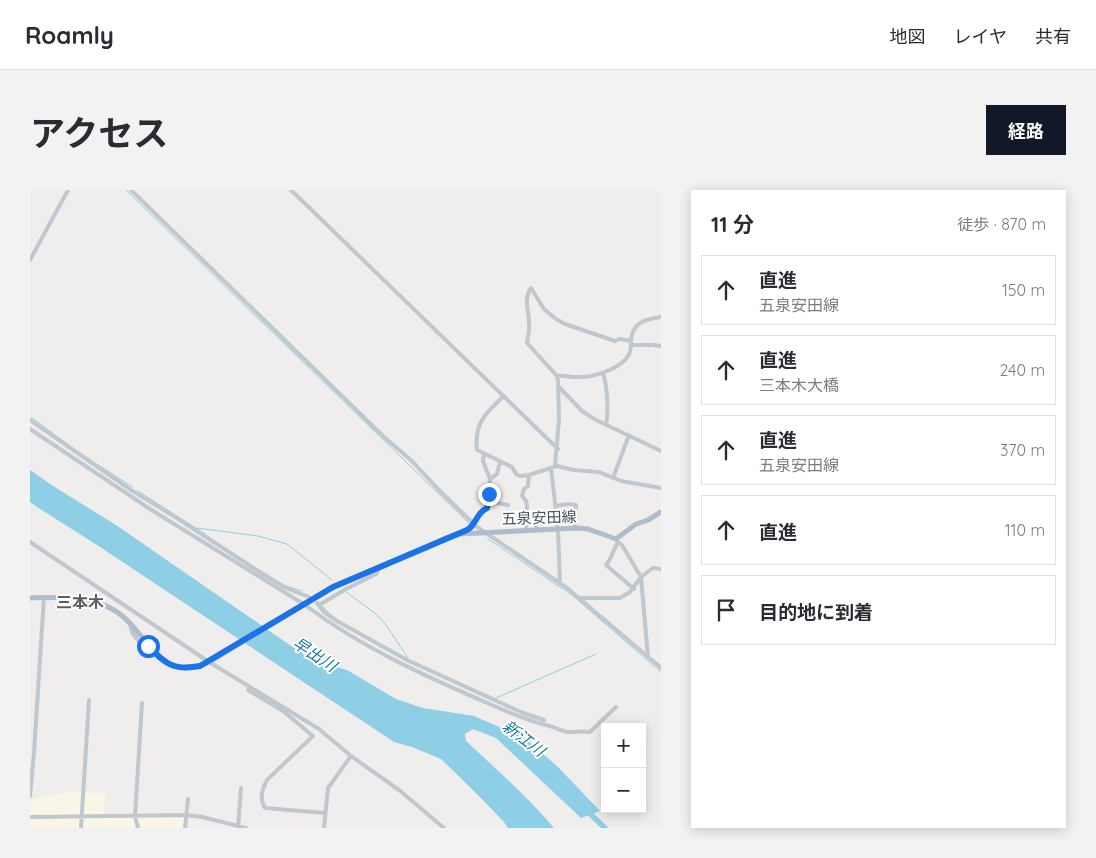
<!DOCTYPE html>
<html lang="ja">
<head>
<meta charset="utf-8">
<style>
  body { margin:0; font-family:Quicksand,"Noto Sans JP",sans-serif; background:#f2f2f3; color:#2b2b33 }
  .controls { position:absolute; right:15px; bottom:15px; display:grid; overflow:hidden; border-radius:0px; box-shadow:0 2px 12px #0003 }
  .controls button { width:45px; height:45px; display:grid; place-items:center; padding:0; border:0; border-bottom:1px solid #e1e1e2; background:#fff; color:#2b2b33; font:25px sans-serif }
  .stop { position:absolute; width:15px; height:15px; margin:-11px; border:4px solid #1a73e8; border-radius:50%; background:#fff }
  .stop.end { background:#1a73e8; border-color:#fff; box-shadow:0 1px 5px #0008 }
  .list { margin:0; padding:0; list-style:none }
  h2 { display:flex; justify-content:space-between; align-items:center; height:65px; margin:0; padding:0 20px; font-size:21px }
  h2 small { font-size:16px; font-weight:400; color:#7c7c81 }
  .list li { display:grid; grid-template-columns:32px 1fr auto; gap:15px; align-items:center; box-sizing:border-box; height:70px; margin:0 10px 10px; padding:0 10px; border:1px solid #e1e1e2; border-radius:0px }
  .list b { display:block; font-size:19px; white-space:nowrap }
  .list p { margin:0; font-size:16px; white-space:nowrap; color:#7c7c81 }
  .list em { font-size:16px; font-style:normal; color:#7c7c81 }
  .icon { flex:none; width:28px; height:28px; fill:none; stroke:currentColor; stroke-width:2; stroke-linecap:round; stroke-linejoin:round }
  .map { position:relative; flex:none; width:631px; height:638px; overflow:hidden; border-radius:0px }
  header { display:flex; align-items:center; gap:30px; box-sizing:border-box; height:70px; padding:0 25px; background:#fff; border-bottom:1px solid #e1e1e2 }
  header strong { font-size:24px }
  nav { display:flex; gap:28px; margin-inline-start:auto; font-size:18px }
  .intro { display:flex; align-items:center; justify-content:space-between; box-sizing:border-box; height:120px; padding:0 30px }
  h1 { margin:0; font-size:35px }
  .button { padding:12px 22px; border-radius:0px; background:#111827; color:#fff; font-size:18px; font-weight:700 }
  main { display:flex; gap:30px; padding:0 30px }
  aside { flex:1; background:#fff; border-radius:0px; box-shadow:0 2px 12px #0003 }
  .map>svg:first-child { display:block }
  .commercial { fill:#faf6e7 }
  .water { fill:#8ecfe5 }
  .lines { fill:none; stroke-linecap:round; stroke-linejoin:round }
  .stream { stroke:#8ecfe5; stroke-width:1 }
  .river { stroke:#8ecfe5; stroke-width:5.5 }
  .minor { stroke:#bfc7cf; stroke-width:4 }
  .major { stroke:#afbccb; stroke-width:5 }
  .route { stroke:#1a73e8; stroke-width:6 }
  .labels { text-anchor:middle; stroke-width:4; stroke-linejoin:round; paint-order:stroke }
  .street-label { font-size:15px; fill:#475059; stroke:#fff }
  .neighbourhood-label { font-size:16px; font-weight:bold; fill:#5b5d62; stroke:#fff }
  .water-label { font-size:16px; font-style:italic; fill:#167b9e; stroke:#fff }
</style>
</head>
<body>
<header>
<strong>Roamly</strong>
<nav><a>地図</a><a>レイヤ</a><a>共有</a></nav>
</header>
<div class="intro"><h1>アクセス</h1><a class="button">経路</a></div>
<main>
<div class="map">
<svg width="631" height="638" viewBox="0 0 631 638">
  <rect width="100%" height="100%" fill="#f0eded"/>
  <path class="commercial" d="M41,602L75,603L74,628H154L153,638H0V614L2,609Z"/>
  <path class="water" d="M0,280L23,296L86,335L283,471L317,480L366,509L393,518L444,526L495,548L528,577L570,621L551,628L466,548L443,539L435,544L436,551C466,579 497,606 524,638H478L474,632L446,603L411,569L382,557L364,552L67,355L7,317L0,312Z"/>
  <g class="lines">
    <path class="stream" d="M96,0L441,335
      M2,228L36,253
      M57,268L103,297
      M108,301L175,344
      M166,338L228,346L257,354L302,390
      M458,349L542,405L631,482
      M256,396L272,401
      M315,401L346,424L356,435L378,468
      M292,416L300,424
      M466,508L566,464"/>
    <path class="river" d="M555,619L575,638"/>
    <path class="minor" d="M101,0L354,247L382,271L409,300L447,337L537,398L631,478
      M261,0L528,259
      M0,70L38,0
      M601,155H623L631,156
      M573,183C577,195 579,221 576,234
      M527,186C535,185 542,188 550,187C565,187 585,180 596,169C601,164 601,157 601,151C602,132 616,129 631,127
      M529,197L552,221L566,230L631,261
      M474,206C455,223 444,234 447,260L482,277L486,284L490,286L499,285L527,276L544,280L569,282L591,291L631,298
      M0,230L101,300L150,330L225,379L256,398L279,407
      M0,239L120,319L275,415C332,458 397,487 462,515C482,524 502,532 523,537C527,539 533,541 537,542C545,542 552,541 560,542L586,517
      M454,264L453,271L460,289
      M525,276L529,229L528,191L527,186L497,153C498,146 500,140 499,133C499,120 493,109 501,98L514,119L526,129L535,134L585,151L590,149L601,151
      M521,278L528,339L530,393
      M583,288L599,245
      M458,311L478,315
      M525,316L539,314L546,315L545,338
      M505,324L506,340
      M496,341L497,315L496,311L492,306L494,299L498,296L499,285
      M432,343L442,338L450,322L458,317L460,289L467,284L470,272
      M586,349L588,352L592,355L611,387L618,467
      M0,352L179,472L289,539L321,566L369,600L414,638
      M588,352C583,360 582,368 576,375L604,399
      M551,408H590L600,402L611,387L623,378L631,379
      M287,413L294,422L307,431L377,470L493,523L514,530
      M289,415L316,399L346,384L350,377
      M100,434L102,442L115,460
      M218,500L253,521L283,546L237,590C232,599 229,609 235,618L295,623
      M0,606L4,562L14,407
      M0,627L156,625L172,627L216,638
      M51,638L59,510
      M108,638L105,626L112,513
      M155,638L158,609
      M208,638L211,598
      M294,638L298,598L321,566"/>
    <path class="major" d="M0,408C28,407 57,405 82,419C120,440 126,496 179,472L303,397L416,348L429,344L547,338L558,339L586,349L606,334L618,330L631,322"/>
  </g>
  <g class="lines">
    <path class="route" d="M118,456C136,474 143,481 170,476L303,397L437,340C446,335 446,323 457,318L459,304"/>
  </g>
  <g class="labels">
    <g class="street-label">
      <text transform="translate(509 328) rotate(-2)" y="5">五泉安田線</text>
    </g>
    <g class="neighbourhood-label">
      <text x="50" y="418">三本木</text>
    </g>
    <g class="water-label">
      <text transform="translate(285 464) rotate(33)" y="6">早出川</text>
      <text transform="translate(494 548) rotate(37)" y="6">新江川</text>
    </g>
  </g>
</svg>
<div class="controls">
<button>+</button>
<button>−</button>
</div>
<div class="stop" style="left:118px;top:456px"></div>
<div class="stop end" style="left:459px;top:304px"></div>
</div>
<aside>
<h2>11 分<small>徒歩 · 870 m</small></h2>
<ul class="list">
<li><svg class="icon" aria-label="ahead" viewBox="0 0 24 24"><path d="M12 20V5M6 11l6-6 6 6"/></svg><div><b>直進</b><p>五泉安田線</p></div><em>150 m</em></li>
<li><svg class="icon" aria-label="ahead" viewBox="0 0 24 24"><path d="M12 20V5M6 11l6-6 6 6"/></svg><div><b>直進</b><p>三本木大橋</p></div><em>240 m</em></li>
<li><svg class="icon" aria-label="ahead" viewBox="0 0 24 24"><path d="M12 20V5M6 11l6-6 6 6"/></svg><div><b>直進</b><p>五泉安田線</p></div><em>370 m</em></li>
<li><svg class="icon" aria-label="ahead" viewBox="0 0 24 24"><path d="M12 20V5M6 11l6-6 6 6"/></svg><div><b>直進</b></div><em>110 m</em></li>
<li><svg class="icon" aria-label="arrive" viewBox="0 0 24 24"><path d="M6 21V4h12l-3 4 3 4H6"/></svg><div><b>目的地に到着</b></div></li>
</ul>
</aside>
</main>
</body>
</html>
